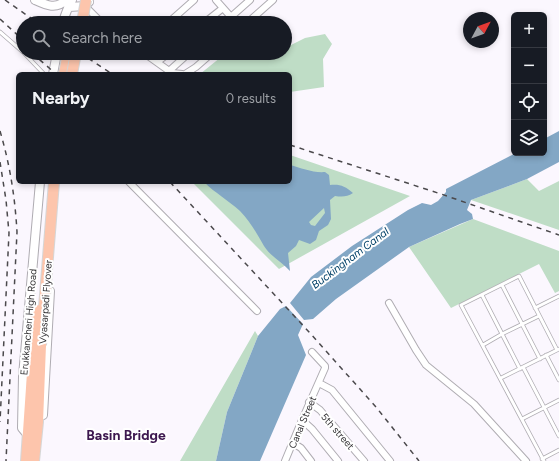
<!DOCTYPE html>
<html lang="en">
<head>
<meta charset="utf-8">
<style>
  body { margin:0; font-family:Figtree,sans-serif; background:#242831; color:#f1f3f6 }
  .controls { position:absolute; right:12px; top:12px; display:grid; overflow:hidden; border-radius:6px; box-shadow:0 2px 6px #0003 }
  .controls button { width:36px; height:36px; display:grid; place-items:center; padding:0; border:0; border-bottom:1px solid #363941; background:#171b24; color:#f1f3f6; font:20px sans-serif }
  .compass { position:absolute; left:463px; top:12px; width:36px; height:36px; border-radius:50%; background:#171b24; box-shadow:0 2px 6px #0003; rotate:49deg }
  .list { margin:0; padding:0; list-style:none }
  h2 { display:flex; justify-content:space-between; align-items:center; height:52px; margin:0; padding:0 16px; font-size:17px }
  h2 small { font-size:13px; font-weight:400; color:#9ea1a6 }
  .icon { flex:none; width:22px; height:22px; fill:none; stroke:currentColor; stroke-width:2; stroke-linecap:round; stroke-linejoin:round }
  .map { position:relative; flex:none; width:559px; height:461px; overflow:hidden }
  .search { position:absolute; background:#171b24; box-shadow:0 2px 6px #0003; left:16px; top:16px; width:276px; height:44px; display:flex; align-items:center; gap:10px; box-sizing:border-box; padding:0 14px; border-radius:22px; color:#9ea1a6; font-size:15px }
  .panel { position:absolute; background:#171b24; box-shadow:0 2px 6px #0003; left:16px; top:72px; width:276px; height:112px; border-radius:6px }
  .map>svg:first-child { display:block }
  .green { fill:#bfddc6 }
  .water { fill:#83a7c5; fill-rule:evenodd }
  .lines { fill:none; stroke-linecap:round; stroke-linejoin:round }
  .service-casing { stroke:#afacb2; stroke-width:4.5 }
  .minor-casing { stroke:#afacb2; stroke-width:8 }
  .tertiary-casing { stroke:#afacb2; stroke-width:10 }
  .primary-casing { stroke:#d6d6d6; stroke-width:12 }
  .service { stroke:#fff; stroke-width:3 }
  .minor { stroke:#fff; stroke-width:6 }
  .tertiary { stroke:#fff; stroke-width:8 }
  .primary { stroke:#fdc5ac; stroke-width:10 }
  .rail { stroke:#4b494c; stroke-width:1.5; stroke-dasharray:5 5; stroke-linecap:butt }
  .primary-bridge-casing { stroke:#d6d6d6; stroke-width:12; stroke-linecap:butt }
  .primary-bridge { stroke:#fdc5ac; stroke-width:10 }
  .labels { text-anchor:middle; stroke-width:4; stroke-linejoin:round; paint-order:stroke }
  .street-label { font-size:10px; fill:#333234; stroke:#fff }
  .water-label { font-size:11px; font-style:italic; fill:#004067; stroke:#fff }
  .district-label { font-size:14px; font-weight:bold; fill:#3d184f; stroke:#fff }
</style>
</head>
<body>
<div class="map">
<svg width="559" height="461" viewBox="0 0 559 461">
  <rect width="100%" height="100%" fill="#fbf7fe"/>
  <path class="green" d="M325,34L332,44L323,59L324,87L290,92V74H200L226,53H246L262,59L274,53H285V48L305,38Z
    M290,155L410,196L279,269L192,182H290Z
    M527,179L539,191L559,181V230L471,200Z
    M473,219L559,251V291L555,293L539,264L451,308L409,247Z
    M255,331L258,336L227,412L216,461H180Z"/>
  <path class="water" d="M559,131V162L527,179L471,200L467,210L472,214L473,219L460,224L409,247L336,299L313,319L304,320L290,303L311,277L352,246L408,210L422,203L431,205L438,201L446,192V189L516,153H544V139Z
    M290,165C301,168 313,173 325,172L329,175L330,185C340,184 345,186 353,193C347,197 342,197 335,196L330,200L331,219L328,225L319,231L316,240L310,244L299,240L296,246L288,253L290,271C282,262 271,257 264,246C257,234 250,221 240,211C228,200 215,193 204,182H290ZM324,208L325,213L315,226L311,225L309,222Z
    M286,306L303,324L298,335L306,355L260,461H216L227,412L258,336L280,309Z"/>
  <g class="lines">
    <g class="service-casing">
      <path id="service" d="M0,32L23,52
        M24,53L44,74
        M502,285L540,359
        M482,295L520,369
        M535,308L559,296
        M483,345L502,334L539,316
        M546,355L559,380
        M523,367L559,436
        M501,378L559,349
        M522,419L559,400
        M542,459L559,450
        M544,461L461,305L519,276L557,350"/>
    </g>
    <g class="minor-casing">
      <path id="minor" d="M216,0L231,17
        M85,6L102,23
        M168,23L194,0
        M204,23L223,8
        M224,23L250,0
        M247,23L273,0
        M144,53L172,73L182,74
        M157,62L169,53
        M169,71L189,53
        M185,74L196,67L212,53
        M129,182L257,311
        M389,303L416,350L426,365L474,404L526,461
        M319,383L332,390L390,461
        M309,402L320,410L364,461
        M302,420L312,429L338,461
        M293,443L301,448L311,461
        M285,461L302,420L325,368V366L312,352"/>
    </g>
    <g class="tertiary-casing">
      <path id="tertiary" d="M35,0C46,5 56,10 66,0L70,3
        M69,7L85,6L89,2
        M63,23C64,17 69,5 72,0
        M53,74L57,53
        M43,415L50,291
        M27,434L22,428L23,376L40,182"/>
    </g>
    <g class="primary-casing">
      <path id="primary" d="M64,74L68,53
        M26,461L34,344
        M34,461L38,422L41,345"/>
    </g>
    <use href="#service" class="service"/>
    <use href="#minor" class="minor"/>
    <use href="#tertiary" class="tertiary"/>
    <use href="#primary" class="primary"/>
    <path class="rail" d="M5,0L38,23
      M0,19L23,40
      M32,53L56,74
      M80,53L112,74
      M0,131C10,165 15,197 17,232L6,461
      M290,145L441,194L559,235
      M0,162L6,200L9,233L0,422
      M170,182L309,332L376,407L419,461"/>
    <g class="primary-bridge-casing">
      <path id="primary-bridge" d="M82,23L86,0
        M72,74L76,53
        M34,344L37,310
        M41,345L54,182"/>
    </g>
    <use href="#primary-bridge" class="primary-bridge"/>
  </g>
  <g class="labels">
    <g class="street-label">
      <text transform="translate(45 302) rotate(-86)" y="4">Vyasarpadi Flyover</text>
      <text transform="translate(28 322) rotate(-85)" y="4">Erukkancheri High Road</text>
      <text transform="translate(302 422) rotate(-67)" y="4">Canal Street</text>
      <text transform="translate(338 431) rotate(49)" y="4">5th street</text>
    </g>
    <g class="water-label">
      <text transform="translate(350 258) rotate(-37)" y="4">Buckingham Canal</text>
    </g>
    <g class="district-label">
      <text x="126" y="440">Basin Bridge</text>
    </g>
  </g>
</svg>
<div class="controls">
<button>+</button>
<button>−</button>
<button><svg class="icon" aria-label="locate" viewBox="0 0 24 24"><circle cx="12" cy="12" r="6"/><path d="M12 2v4M12 18v4M2 12h4M18 12h4"/></svg></button>
<button><svg class="icon" aria-label="layers" viewBox="0 0 24 24"><path d="M12 4l9 5-9 5-9-5zM3 14l9 5 9-5"/></svg></button>
</div>
<svg class="compass" viewBox="-18 -18 36 36"><path d="M0-13l5 13h-10z" fill="#e53935"/><path d="M0 13l5-13h-10z" fill="#9ea1a6"/></svg>
<div class="search"><svg class="icon" aria-label="search" viewBox="0 0 24 24"><circle cx="10" cy="10" r="6"/><path d="M15 15l6 6"/></svg>Search here</div>
<section class="panel">
<h2>Nearby<small>0 results</small></h2>
<ul class="list">
</ul>
</section>
</div>
</body>
</html>
